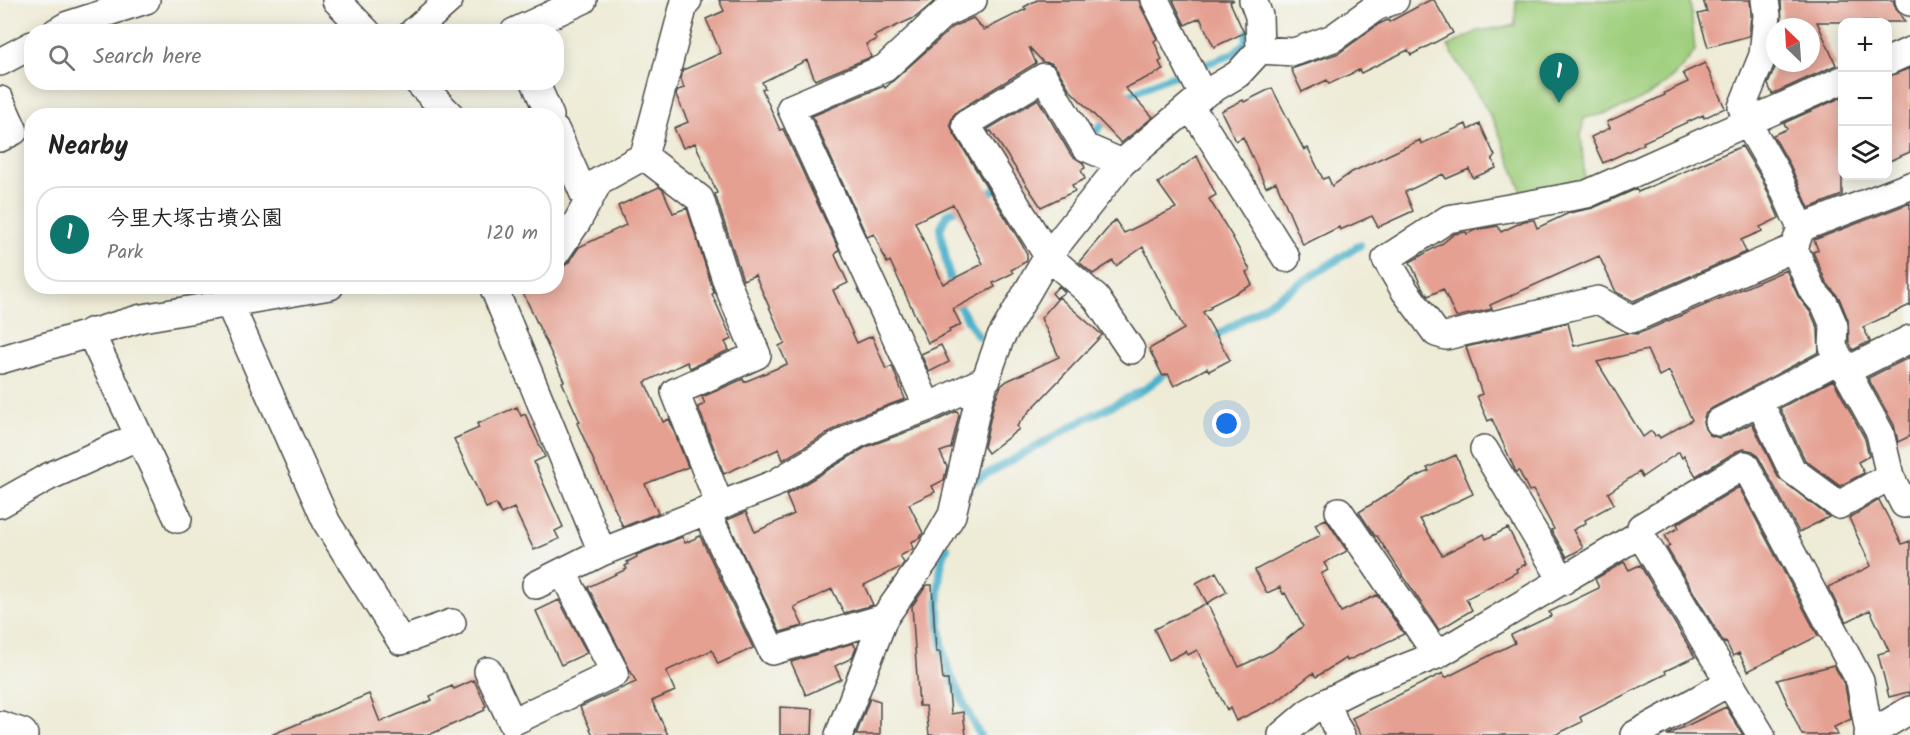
<!DOCTYPE html>
<html lang="en">
<head>
<meta charset="utf-8">
<style>
  body { margin:0; font-family:Kalam,"Klee One",sans-serif; background:#f6f6f6; color:#222 }
  .controls { position:absolute; right:18px; top:18px; display:grid; overflow:hidden; border-radius:12px; box-shadow:0 3px 15px #0003 }
  .controls button { width:54px; height:54px; display:grid; place-items:center; padding:0; border:0; border-bottom:2px solid #e0e0e0; background:#fff; color:#222; font:30px sans-serif }
  .compass { position:absolute; left:1766px; top:18px; width:54px; height:54px; border-radius:50%; background:#fff; box-shadow:0 3px 15px #0003; rotate:335deg }
  .you { position:absolute; left:1227px; top:424px; width:21px; height:21px; margin:-15px; border:4px solid #fff; border-radius:50%; background:#1a73e8; box-shadow:0 0 0 9px #1a73e833 }
  .badge { display:grid; place-items:center; width:39px; height:39px; border-radius:50%; background:#0f766e; color:#fff; font-size:20px; font-weight:700 }
  .pin { position:absolute; translate:-50% -50px; filter:drop-shadow(0 2px 3px #0008) }
  .pin::after { content:''; position:absolute; top:32px; width:21px; height:18px; background:inherit; clip-path:polygon(0 0,100% 0,50% 100%) }
  .list { margin:0; padding:0; list-style:none }
  h2 { display:flex; justify-content:space-between; align-items:center; height:78px; margin:0; padding:0 24px; font-size:26px }
  h2 small { font-size:20px; font-weight:400; color:#767676 }
  .list li { display:grid; grid-template-columns:39px 1fr auto; gap:18px; align-items:center; box-sizing:border-box; height:96px; margin:0 12px 12px; padding:0 12px; border:2px solid #e0e0e0; border-radius:24px }
  .list b { display:block; font-size:22px; white-space:nowrap }
  .list p { margin:0; font-size:20px; white-space:nowrap; color:#767676 }
  .list em { font-size:20px; font-style:normal; color:#767676 }
  .icon { flex:none; width:33px; height:33px; fill:none; stroke:currentColor; stroke-width:2; stroke-linecap:round; stroke-linejoin:round }
  .map { position:relative; flex:none; width:1910px; height:735px; overflow:hidden }
  .search { position:absolute; background:#fff; box-shadow:0 3px 15px #0003; left:24px; top:24px; width:540px; height:66px; display:flex; align-items:center; gap:15px; box-sizing:border-box; padding:0 21px; border-radius:24px; color:#767676; font-size:22px }
  .panel { position:absolute; background:#fff; box-shadow:0 3px 15px #0003; left:24px; top:108px; width:540px; height:186px; border-radius:24px }
  .map>svg:first-child { display:block }
  .green { fill:#9fcf7d; stroke:#657d54; stroke-width:1.5 }
  .lines { fill:none; stroke-linecap:round; stroke-linejoin:round }
  .stream { stroke:#4cb1cb; stroke-width:8 }
  .building { fill:#e5a092; fill-rule:evenodd }
  .street-casing { stroke:#484845; stroke-width:30 }
  .primary-casing { stroke:#484845; stroke-width:36 }
  .street { stroke:#fff; stroke-width:27 }
  .primary { stroke:#fff; stroke-width:33 }
</style>
</head>
<body>
<div class="map">
<svg width="1910" height="735" viewBox="0 0 1910 735">
  <rect width="100%" height="100%" fill="#f6f6f2"/>
  <filter id="ink" filterUnits="userSpaceOnUse"><feTurbulence type="fractalNoise" baseFrequency=".0167" numOctaves="2"/><feDisplacementMap in="SourceGraphic" scale="12" xChannelSelector="R" yChannelSelector="G"/><feConvolveMatrix kernelMatrix="1 2 1 2 8 2 1 2 1" color-interpolation-filters="sRGB"/></filter>
  <filter id="wash" filterUnits="userSpaceOnUse"><feTurbulence type="fractalNoise" baseFrequency=".008" numOctaves="4" result="noise"/><feDisplacementMap in="SourceGraphic" scale="24" xChannelSelector="R" yChannelSelector="G"/><feGaussianBlur stdDeviation="1.35" result="paint"/><feColorMatrix in="noise" values="0 0 0 0 0 0 0 0 0 0 0 0 0 0 0 0 0 1.4 0 .05"/><feComposite in="paint" operator="in"/></filter>
  <g filter="url(#wash)">
    <rect width="100%" height="100%" fill="#eeebd6"/>
    <path class="green" d="M1516,0H1690L1695,51C1668,90 1630,111 1584,118L1581,135L1585,182L1521,194L1520,186L1495,123L1448,46L1478,31L1515,25Z"/>
    <g class="lines">
      <path class="stream" d="M1123,100L1127,96L1159,81L1233,54L1246,42L1248,32
        M1059,152L1095,132L1109,116
        M981,198L1027,170
        M965,205L947,214L940,229L953,296L978,336
        M1209,341L1360,245
        M968,489L969,484L1085,419L1145,389L1170,369
        M947,548C934,571 938,642 948,667C956,691 969,713 980,735"/>
    </g>
    <g id="blocks">
      <path class="building" d="M719,0H936L916,17L874,36L876,40L866,44L871,57L815,80L807,60L762,82L765,88L762,89L780,130L783,129L839,250L835,255L848,283L833,290L857,343L872,336L886,369L892,366L905,399L851,419L783,460L779,449L724,474L698,407L705,404L702,397L743,379L744,382L787,364L779,346L785,343L755,275L743,280L715,194L717,193L695,143L683,148L674,128L688,122L676,95L678,90L684,88L681,79L683,70L721,53L706,19L724,11Z
        M1037,0H1139L1141,7L1157,39L1154,41L1162,60L1159,62L1163,70L1125,88L1153,117L1121,143L1070,90L1057,69L1051,63L1043,62L1029,47L1036,63L957,111L953,116L950,124L953,132L1021,243L1027,254V261L1011,270L1013,273L993,283L995,287L953,309L961,325L949,330L950,332L928,343L890,261L887,263L874,234L867,237L812,116L884,86L885,88L953,27L973,18L984,30L1026,9L1024,7ZM953,204L983,264L943,284L915,222Z
        M1173,0H1234L1230,2L1244,33L1214,47L1200,18L1185,25Z
        M1430,0H1434L1453,33L1411,55L1408,50L1361,73L1359,70L1329,84L1327,80L1302,92L1291,69L1339,53L1379,24L1388,20L1389,22Z
        M1703,0H1750L1751,15L1749,36L1708,47L1698,14L1707,12Z
        M1781,0H1893L1896,9L1905,22H1817L1836,65L1772,94L1768,84L1777,63H1811V27H1782Z
        M1705,63L1725,108L1704,118L1703,115L1643,142L1644,144L1603,163L1591,137L1610,128L1607,122L1665,95L1664,93L1688,82L1683,73Z
        M1910,68V152L1887,162V77Z
        M1272,88L1304,150L1308,148L1323,179L1328,177L1332,186L1352,172L1420,140L1421,144L1466,124L1468,130L1480,124L1495,156L1492,158L1496,168L1473,178L1469,169L1446,179L1443,174L1405,192L1413,211L1378,227L1372,216L1340,230L1339,227L1303,245L1276,182L1266,187L1243,137L1236,141L1221,111L1243,100L1244,102Z
        M1842,97V195L1809,208L1790,165L1773,135L1787,129L1784,123Z
        M1038,99L1071,155L1083,163L1085,168L1081,170L1085,179L1072,185L1075,191L1041,207L991,131L989,132L988,129Z
        M1742,146L1762,179L1779,218L1760,227L1762,231L1741,240L1746,252L1633,301L1616,292L1599,256L1490,305L1492,309L1456,317L1443,289L1428,296L1422,287L1410,262L1443,243L1454,234L1466,232L1467,234L1475,230L1498,226L1501,232L1524,221L1534,220L1537,228L1569,213L1593,208L1636,189L1638,192Z
        M1197,156L1216,195L1209,199L1232,236L1250,270L1246,272L1252,285L1210,306L1211,308L1203,312L1230,360L1209,371L1207,368L1174,386L1168,374L1163,376L1149,349L1184,329L1143,247L1116,266L1113,261L1093,274L1079,262L1115,220L1124,233L1176,208L1158,183Z
        M659,187L663,190L673,213L687,208L714,293L712,294L732,339L725,342L729,350L690,368L687,362L645,382L663,422L669,419L688,467L645,484L658,513L623,527L577,423L580,422L562,382L564,381L520,286H556V268L563,267L569,262L579,247L626,225L618,206Z
        M1910,203V305L1863,327L1870,341L1853,350L1849,343L1848,320L1839,298L1826,282L1813,252L1818,250L1814,240Z
        M1786,270L1798,296L1811,313L1818,329L1819,352L1712,408L1705,414L1703,422L1705,429L1710,435L1719,438L1726,436L1752,423L1778,477L1829,517L1799,532L1759,458L1753,451L1744,449L1737,451L1696,476L1684,456L1682,458L1679,452L1642,477L1639,472L1608,493L1614,504L1585,520L1586,523L1573,530L1583,548L1567,557L1551,530L1554,529L1533,490L1529,491L1519,471L1516,472L1492,419L1488,421L1477,396L1482,394L1466,347L1568,323L1574,346L1626,333L1638,334ZM1647,350L1659,376L1669,371L1692,420L1660,438L1658,435L1655,436L1651,431L1643,437L1597,362Z
        M1059,286L1065,292L1056,298L1052,293Z
        M1059,297L1102,335L1027,414L1017,426L1019,429L988,453L984,447L994,402L1001,386L1007,381L1059,357L1041,318Z
        M941,345L949,362L929,372L921,354Z
        M1910,357V436L1898,442L1894,425L1868,378Z
        M1833,380L1865,439L1869,456L1858,462L1864,473L1840,486L1805,460L1780,408Z
        M517,407L521,416L525,414L545,457L534,462L563,527L555,531L559,539L534,550L514,508L501,514L496,504L486,508L454,439L479,428L477,424Z
        M957,411L959,415L951,448L940,452L947,467L944,480L932,486L935,492L909,504L923,533L920,538L911,542L913,549L900,556L904,563L901,567L864,585L873,605L844,613L832,589L794,607L803,626L780,632L727,520L746,512L755,532L794,514L786,495L866,447L934,422Z
        M1456,455L1473,494L1420,519L1442,555L1484,534L1486,539L1508,528L1526,564L1516,569L1517,572L1466,599L1472,610L1439,630L1377,536H1375L1359,512L1412,479L1429,471L1427,468Z
        M1739,487L1818,636L1748,671L1739,653L1733,656L1726,642L1724,643L1668,550L1667,548L1670,546L1665,535L1679,528L1677,524Z
        M1879,500L1902,544L1910,541V694L1908,692L1889,697L1878,654L1889,651L1870,610L1846,622L1828,587L1871,566L1849,518Z
        M1326,519L1347,551L1324,563L1328,570L1321,574L1341,612L1377,595L1404,634L1347,661L1346,658L1316,677L1313,673L1277,701L1236,721L1230,708L1227,710L1197,650L1188,655L1186,651L1169,660L1154,629L1207,603L1239,667L1272,651L1303,626L1285,593L1283,594L1280,587L1267,593L1255,570L1321,535L1315,524Z
        M700,536L753,648L718,664L712,650L666,671L675,691L652,701L668,735H593L580,707L636,682L588,587L627,569L625,566L629,564L627,562L637,557L636,555L682,537L685,543Z
        M1624,562L1629,570L1640,565L1695,657L1665,671L1666,674L1580,717L1582,722L1555,735H1361L1352,718L1443,673L1445,678L1515,643L1511,635L1551,616L1549,612L1599,588L1595,579Z
        M1216,572L1227,592L1207,603L1196,583Z
        M927,585H932L936,652H940L943,680H948L951,714L963,712L966,735H929L926,706H919L912,606Z
        M559,600L587,653L561,665L536,611Z
        M853,643L856,648L852,658L835,666L841,679L806,695L791,662Z
        M1834,665L1845,686L1851,719L1834,727L1838,735H1802L1777,680Z
        M474,680L486,706L484,707L485,710L429,735H271L369,694L380,722L432,700L430,696L452,686L454,689Z
        M870,698L880,701V735H856Z
        M780,707L813,709L812,735H780Z
        M1726,707L1743,735H1667Z"/>
    </g>
  </g>
  <g filter="url(#ink)">
    <use href="#blocks" fill-opacity="0" stroke="#484845" stroke-width="1.5"/>
    <g class="lines">
      <g class="street-casing">
        <path id="street" d="M336,0L367,32
          M1155,0L1203,95
          M1765,0L1767,15L1763,55L1742,107L1747,122L1776,172L1801,228L1794,248L1812,290L1825,305L1834,326L1833,347L1880,433L1890,476L1904,504L1910,501
          M1909,0L1910,2
          M56,32L68,25L146,0
          M413,32L449,0
          M514,32L583,0
          M1260,50L1294,52L1333,38L1376,7L1395,0
          M1888,61L1910,51
          M0,62L32,45
          M418,82L451,116
          M535,82L550,116
          M0,100L14,131L0,138
          M1188,108L1201,122L1286,258
          M556,131L587,201
          M644,156L700,199L727,283L757,355L675,392L720,506
          M1122,163L1085,147L1044,77L966,124L1048,256L1096,298L1131,350
          M1801,228L1910,186
          M1794,248L1632,319L1598,300L1446,336L1436,333L1405,291L1386,259L1448,219L1587,194L1842,80
          M556,253L577,222L599,181L644,156L685,1L688,0
          M493,286L602,552
          M229,303L327,523L401,641L452,623
          M90,332L178,519
          M0,360L142,318L330,286
          M1846,371L1910,339
          M1759,401L1792,470L1839,505L1890,476
          M928,407L791,108L885,68L943,14L973,0
          M1719,422L1840,359
          M1484,449L1563,581
          M0,504L48,477L139,436
          M706,511L772,651L884,618
          M1339,511L1437,655
          M1640,534L1641,527L1745,465L1860,681L1869,733
          M536,585L602,552L774,484L859,433L928,407L987,379
          M488,671L512,722L615,673L563,573
          M839,735L884,618L928,556L952,515L979,398L1000,339L1048,256L1122,163L1203,95L1238,74L1260,50L1259,16L1253,0
          M1282,735L1309,712L1327,702
          M1341,735L1335,725L1327,702L1363,684L1437,655L1640,534L1761,735
          M1634,735L1728,683
          M1868,735L1910,710"/>
      </g>
      <g class="primary-casing">
        <path id="primary" d="M0,728L21,735"/>
      </g>
      <use href="#street" class="street"/>
      <use href="#primary" class="primary"/>
    </g>
  </g>
</svg>
<div class="controls">
<button>+</button>
<button>−</button>
<button><svg class="icon" aria-label="layers" viewBox="0 0 24 24"><path d="M12 4l9 5-9 5-9-5zM3 14l9 5 9-5"/></svg></button>
</div>
<svg class="compass" viewBox="-18 -18 36 36"><path d="M0-13l5 13h-10z" fill="#e53935"/><path d="M0 13l5-13h-10z" fill="#767676"/></svg>
<div class="you"></div>
<div class="pin badge" style="left:1559px;top:103px">1</div>
<div class="search"><svg class="icon" aria-label="search" viewBox="0 0 24 24"><circle cx="10" cy="10" r="6"/><path d="M15 15l6 6"/></svg>Search here</div>
<section class="panel">
<h2>Nearby<small></small></h2>
<ul class="list">
<li><span class="badge">1</span><div><b>今里大塚古墳公園</b><p>Park</p></div><em>120 m</em></li>
</ul>
</section>
</div>
</body>
</html>
